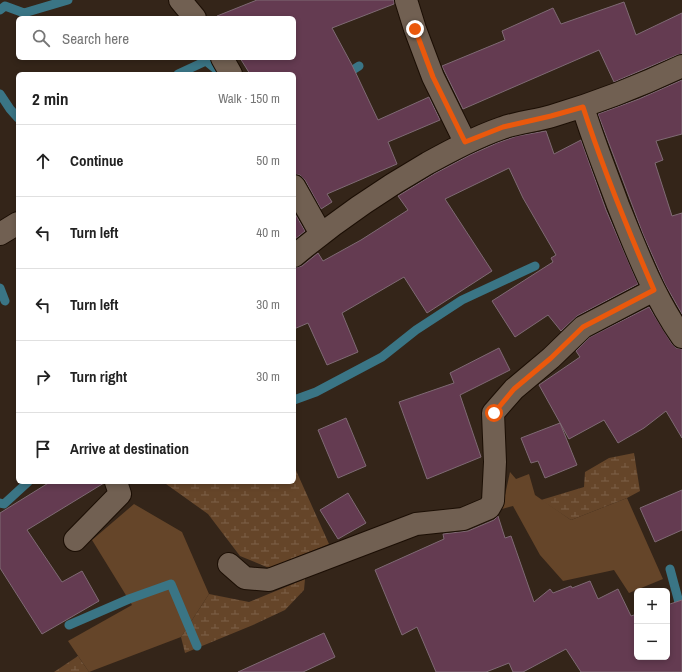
<!DOCTYPE html>
<html lang="en">
<head>
<meta charset="utf-8">
<style>
  body { margin:0; font-family:"Archivo Narrow",sans-serif; background:#f2f2f2; color:#222 }
  .controls { position:absolute; right:12px; bottom:12px; display:grid; overflow:hidden; border-radius:6px; box-shadow:0 2px 6px #0003 }
  .controls button { width:36px; height:36px; display:grid; place-items:center; padding:0; border:0; border-bottom:1px solid #e0e0e0; background:#fff; color:#222; font:20px sans-serif }
  .stop { position:absolute; width:12px; height:12px; margin:-9px; border:3px solid #ea580c; border-radius:50%; background:#fff }
  .stop.end { background:#ea580c; border-color:#fff; box-shadow:0 1px 4px #0008 }
  .list { margin:0; padding:0; list-style:none }
  h2 { display:flex; justify-content:space-between; align-items:center; height:52px; margin:0; padding:0 16px; font-size:17px }
  h2 small { font-size:13px; font-weight:400; color:#767676 }
  .list li { display:grid; grid-template-columns:26px 1fr auto; gap:12px; align-items:center; box-sizing:border-box; height:72px; padding:0 16px; border-top:1px solid #e0e0e0 }
  .list b { display:block; font-size:15px; white-space:nowrap }
  .list em { font-size:13px; font-style:normal; color:#767676 }
  .icon { flex:none; width:22px; height:22px; fill:none; stroke:currentColor; stroke-width:2; stroke-linecap:round; stroke-linejoin:round }
  .map { position:relative; flex:none; width:682px; height:672px; overflow:hidden }
  .search { position:absolute; background:#fff; box-shadow:0 2px 6px #0003; left:16px; top:16px; width:280px; height:44px; display:flex; align-items:center; gap:10px; box-sizing:border-box; padding:0 14px; border-radius:6px; color:#767676; font-size:15px }
  .panel { position:absolute; background:#fff; box-shadow:0 2px 6px #0003; left:16px; top:72px; width:280px; height:412px; border-radius:6px }
  .map>svg:first-child { display:block }
  .green { fill:#654529 }
  .wetland { fill:url(#wetland-marsh) }
  .lines { fill:none; stroke-linecap:round; stroke-linejoin:round }
  .stream { stroke:#3a7585; stroke-width:9 }
  .building { fill:#643b51; stroke:#7f6a74 }
  .minor-casing { stroke:#1b0e04; stroke-width:24 }
  .minor { stroke:#716052; stroke-width:22 }
  .route { stroke:#ea580c; stroke-width:5 }
</style>
</head>
<body>
<div class="map">
<svg width="682" height="672" viewBox="0 0 682 672">
  <defs>
    <pattern id="wetland-marsh" width="20" height="14" patternUnits="userSpaceOnUse"><rect width="20" height="14" fill="#654529"/><path d="M1 5h8M5 5V1M11 12h8M15 12V8" fill="none" stroke="#7c6048"/></pattern>
  </defs>
  <rect width="100%" height="100%" fill="#342519"/>
  <path class="green" d="M510,472L516,479L529,474L535,495L571,520L627,498L663,579L629,593L614,570L563,581L540,555L513,506L502,509Z
    M134,504L182,532L209,594L181,637L89,672L68,641L132,605L92,540Z"/>
  <path class="wetland" d="M634,453L640,491L627,498L571,520L541,500L584,487L585,472L609,458Z
    M294,466L329,544L269,568L240,556L208,514L166,484L153,482H294Z
    M305,579L304,590L285,610L253,625L185,653L181,637L209,594L249,602Z
    M78,656L89,672H54Z"/>
  <g class="lines">
    <path class="stream" d="M0,10L5,6L24,13L68,0
      M178,74L206,61L222,74
      M345,75L359,66
      M0,94L10,109L18,118
      M0,288L5,301
      M294,400L316,392L382,357L416,330L462,300L535,266
      M0,503L4,504L28,482
      M670,569L680,606L682,610
      M69,625L129,599L171,584L197,646"/>
  </g>
  <path class="building" d="M257,0H394V4L332,28L352,65L378,120L429,97L440,120L388,142L397,164L327,194L332,202L321,209L305,180L300,175L294,174V74H250L240,58H294V18H218L217,16Z
    M624,2L636,35L682,13V54L677,55L614,82L599,50L463,109L442,66L505,40L502,31L553,8L561,24Z
    M682,80V134L656,141L663,160L655,163L672,216L682,213V314L665,284L643,234L598,114L639,99Z
    M546,131L554,154L581,140L606,210L638,284L577,316L561,331L548,315L515,337L492,301L553,262L551,258L556,255L523,198L509,168L445,199L492,271L427,313L404,277L342,313L358,352L327,365L308,323L294,329V268L302,266L318,253L323,261L361,240L408,210L398,196L434,174L470,155L497,143L517,136Z
    M294,212L305,231L294,240Z
    M649,307L672,344L676,348L682,349V438L666,411L644,428L618,443L604,420L569,439L539,385L580,357L576,351L590,337Z
    M499,348L510,370L460,395L481,457L427,479L399,402L454,383L450,373Z
    M346,418L366,466L338,478L318,430Z
    M560,423L577,465L545,478L538,461L531,463L521,438Z
    M50,482H104V483L27,530L62,582L82,571L99,601L42,634L0,568V513Z
    M682,490V530L655,542L640,508Z
    M348,493L366,523L338,539L320,510Z
    M498,516L505,538L511,536L534,602L550,589L553,593L571,586L572,588L590,581L598,599L618,589L631,616L637,614V657H667V605L682,600V672H581L566,649L523,672H513L509,663L486,672H436L417,627L402,635L375,570L444,539L443,534L468,531L494,520Z
    M324,633L335,657L303,672H238Z"/>
  <g class="lines">
    <g class="minor-casing">
      <path id="minor" d="M180,0L195,18
        M406,0L415,29L433,77L465,142
        M222,58L231,74
        M583,107C593,140 606,172 618,205C636,250 654,297 682,337
        M294,186L321,234
        M0,234L18,223
        M294,256C336,221 381,190 428,163C452,150 476,137 502,128C518,122 536,121 552,116C596,103 640,86 682,66
        M75,540L120,494L116,482
        M229,564L245,578L269,580L416,524L463,519L489,508L493,501L495,462L493,413L514,389L551,358L583,327L654,290"/>
    </g>
    <use href="#minor" class="minor"/>
  </g>
  <g class="lines">
    <path class="route" d="M415,29L433,77L465,142L503,127L551,116L583,107C603,169 628,230 654,290L583,327L551,358L514,389L494,413"/>
  </g>
</svg>
<div class="controls">
<button>+</button>
<button>−</button>
</div>
<div class="stop" style="left:494px;top:413px"></div>
<div class="stop end" style="left:415px;top:29px"></div>
<div class="search"><svg class="icon" aria-label="search" viewBox="0 0 24 24"><circle cx="10" cy="10" r="6"/><path d="M15 15l6 6"/></svg>Search here</div>
<section class="panel">
<h2>2 min<small>Walk · 150 m</small></h2>
<ul class="list">
<li><svg class="icon" aria-label="ahead" viewBox="0 0 24 24"><path d="M12 20V5M6 11l6-6 6 6"/></svg><div><b>Continue</b></div><em>50 m</em></li>
<li><svg class="icon" aria-label="left" viewBox="0 0 24 24"><path d="M17 20v-9H6M10 6l-5 5 5 5"/></svg><div><b>Turn left</b></div><em>40 m</em></li>
<li><svg class="icon" aria-label="left" viewBox="0 0 24 24"><path d="M17 20v-9H6M10 6l-5 5 5 5"/></svg><div><b>Turn left</b></div><em>30 m</em></li>
<li><svg class="icon" aria-label="right" viewBox="0 0 24 24"><path d="M7 20v-9h11M14 6l5 5-5 5"/></svg><div><b>Turn right</b></div><em>30 m</em></li>
<li><svg class="icon" aria-label="arrive" viewBox="0 0 24 24"><path d="M6 21V4h12l-3 4 3 4H6"/></svg><div><b>Arrive at destination</b></div></li>
</ul>
</section>
</div>
</body>
</html>
